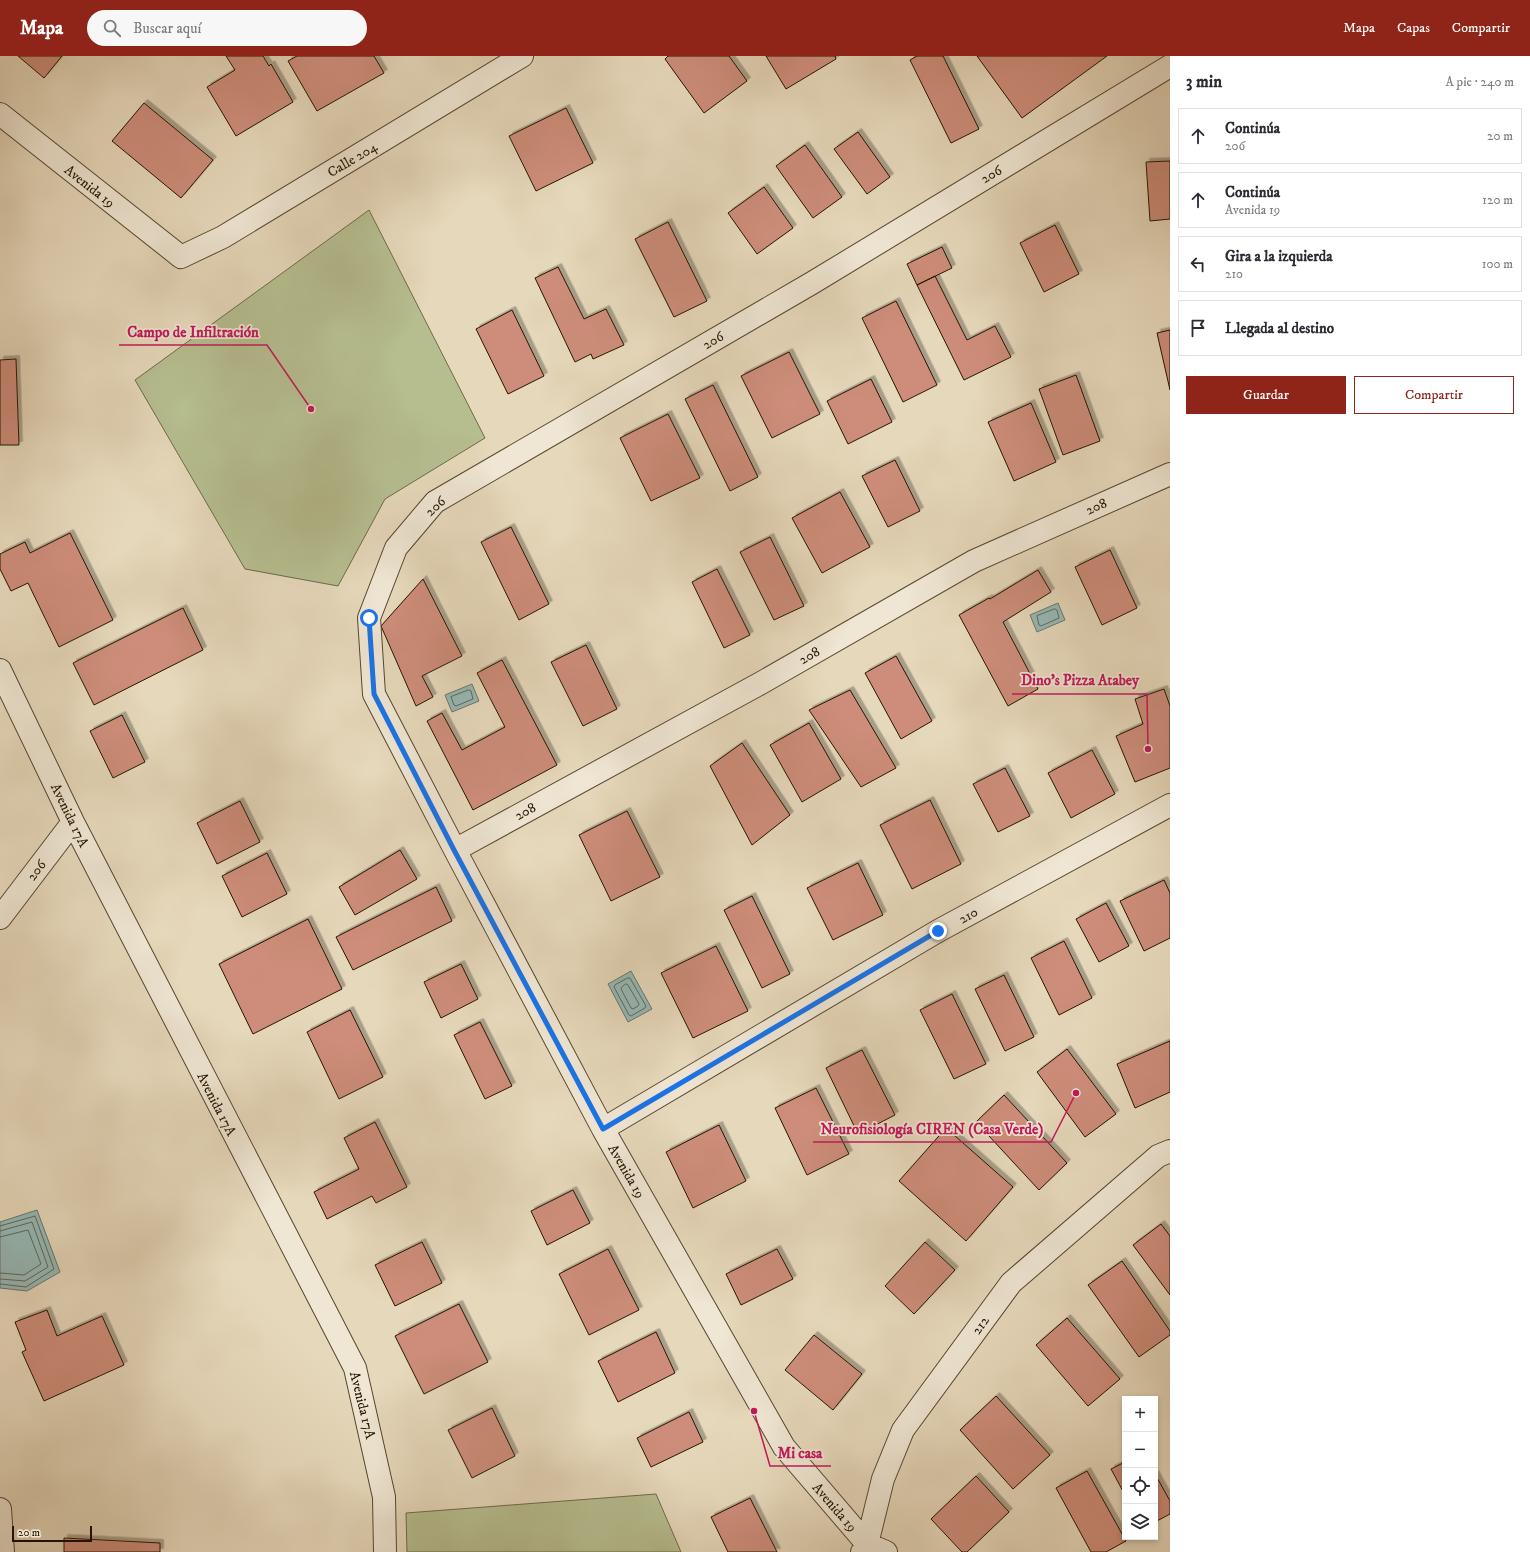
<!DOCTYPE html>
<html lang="es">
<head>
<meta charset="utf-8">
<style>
  body { margin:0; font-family:"IM FELL DW Pica",serif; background:#f7f7f7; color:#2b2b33 }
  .controls { position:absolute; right:12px; bottom:12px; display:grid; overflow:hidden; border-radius:0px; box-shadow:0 2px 6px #0003 }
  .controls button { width:36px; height:36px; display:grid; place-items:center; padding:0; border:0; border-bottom:1px solid #e1e1e2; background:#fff; color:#2b2b33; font:20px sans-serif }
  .scale { position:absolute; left:12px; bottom:10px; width:80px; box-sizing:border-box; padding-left:4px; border:2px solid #251500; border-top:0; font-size:11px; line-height:14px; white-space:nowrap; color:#251500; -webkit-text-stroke:3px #efe6d3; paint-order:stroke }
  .stop { position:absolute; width:12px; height:12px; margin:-9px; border:3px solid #1a73e8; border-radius:50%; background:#fff }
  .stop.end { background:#1a73e8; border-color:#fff; box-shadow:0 1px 4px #0008 }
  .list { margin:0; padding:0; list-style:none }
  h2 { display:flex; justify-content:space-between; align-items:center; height:52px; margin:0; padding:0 16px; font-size:17px }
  h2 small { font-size:13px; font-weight:400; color:#7c7c81 }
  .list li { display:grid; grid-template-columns:26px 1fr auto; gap:12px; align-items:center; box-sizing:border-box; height:56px; margin:0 8px 8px; padding:0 8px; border:1px solid #e1e1e2; border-radius:0px }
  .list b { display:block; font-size:15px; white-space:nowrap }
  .list p { margin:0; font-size:13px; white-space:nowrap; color:#7c7c81 }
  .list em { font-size:13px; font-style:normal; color:#7c7c81 }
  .actions { display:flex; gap:8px; padding:12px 16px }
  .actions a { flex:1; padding:9px 0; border:1px solid #8f2418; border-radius:0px; text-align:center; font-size:14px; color:#8f2418 }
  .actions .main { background:#8f2418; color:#fff }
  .icon { flex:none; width:22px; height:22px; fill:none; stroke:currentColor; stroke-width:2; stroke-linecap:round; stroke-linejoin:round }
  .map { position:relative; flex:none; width:1170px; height:1496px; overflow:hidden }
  header { display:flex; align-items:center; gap:24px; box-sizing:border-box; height:56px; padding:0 20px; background:#8f2418; color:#fff }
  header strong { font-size:19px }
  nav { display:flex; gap:22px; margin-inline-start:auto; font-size:14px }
  .search { width:280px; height:36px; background:#f7f7f7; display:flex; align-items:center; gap:10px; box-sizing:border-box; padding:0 14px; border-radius:22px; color:#7c7c81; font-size:15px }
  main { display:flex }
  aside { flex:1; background:#fff }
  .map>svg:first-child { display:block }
  .green { fill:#b6be90; stroke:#6e6a48 }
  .water { fill:#97b9b6; stroke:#69776d }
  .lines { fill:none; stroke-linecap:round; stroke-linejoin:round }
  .shore { stroke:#5e675b; stroke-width:1 }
  .building { fill:#cd8d7a; stroke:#251500; filter:url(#shadow) }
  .minor-casing { stroke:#55462f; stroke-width:24 }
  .minor { stroke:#efe6d3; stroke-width:22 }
  .route { stroke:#1a73e8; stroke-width:5 }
  .labels { text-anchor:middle; stroke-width:3.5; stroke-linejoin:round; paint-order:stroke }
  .street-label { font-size:14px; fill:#251500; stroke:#efe6d3 }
  .leader { fill:none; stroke:#c2185b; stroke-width:1.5 }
  .callout-dot { fill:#c2185b; stroke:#efe6d3; stroke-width:1.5 }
  .callout-label { font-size:15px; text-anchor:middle; font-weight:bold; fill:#c2185b; stroke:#efe6d3; stroke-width:3.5; stroke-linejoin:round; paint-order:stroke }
</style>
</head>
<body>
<header>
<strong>Mapa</strong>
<div class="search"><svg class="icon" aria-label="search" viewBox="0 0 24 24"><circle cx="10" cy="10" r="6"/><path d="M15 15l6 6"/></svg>Buscar aquí</div>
<nav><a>Mapa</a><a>Capas</a><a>Compartir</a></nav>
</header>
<main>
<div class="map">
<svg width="1170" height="1496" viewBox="0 0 1170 1496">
  <defs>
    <filter id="shadow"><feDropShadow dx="3.5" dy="-3.5" stdDeviation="0" flood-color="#0004"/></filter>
  </defs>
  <rect width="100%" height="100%" fill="#e6d8bb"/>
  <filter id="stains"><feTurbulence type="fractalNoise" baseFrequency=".005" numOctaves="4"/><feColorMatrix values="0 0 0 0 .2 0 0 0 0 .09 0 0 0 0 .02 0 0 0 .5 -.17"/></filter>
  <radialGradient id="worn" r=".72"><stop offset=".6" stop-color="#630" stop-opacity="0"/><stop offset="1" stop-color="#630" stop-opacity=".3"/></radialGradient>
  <path class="green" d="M369,154L485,382L385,443L338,530L245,513L135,324Z
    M656,1438L681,1496H407L406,1457Z"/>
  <path class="water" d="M1058,547L1065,564L1037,576L1030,559Z
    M472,628L479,645L452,656L445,639Z
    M631,915L652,953L628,966L608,928Z
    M37,1154L60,1216L27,1235L0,1232V1166Z"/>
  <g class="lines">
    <path class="shore" d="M1055,553L1057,554L1059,562L1041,570L1039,569L1037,560Z
      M469,634L471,635L473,643L456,650L454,649L451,641Z
      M628,922H630L646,950L645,952L631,960L629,959L614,931L615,929Z
      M626,928L628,929L639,948L638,950L633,953L631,952L621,933L622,931Z
      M0,1170L35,1160L54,1213L26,1231L0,1228
      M0,1175L32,1166L48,1211L25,1225L0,1223
      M0,1181L28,1174L41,1208L24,1219L0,1217"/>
  </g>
  <path class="building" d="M18,0H62L44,22Z
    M226,0H263L269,10L271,8L293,46L236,80L207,31L235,14Z
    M297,0H374L384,17L317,55L288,5Z
    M668,0H729L747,25L704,57L665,3Z
    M766,0H835L836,3L786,33Z
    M917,0H943L979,73L951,87L910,4Z
    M977,0H1107L1022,62Z
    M144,47L213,104L181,142L112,85Z
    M566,52L593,107L536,135L509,80Z
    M858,76L890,121L867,138L834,93Z
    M805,89L842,141L813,162L776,110Z
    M1170,105V163L1150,165L1146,106Z
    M764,131L793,172L757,198L728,157Z
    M668,166L707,245L674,261L635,183Z
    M1055,169L1079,218L1044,236L1020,187Z
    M942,191L952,212L917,229L907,208Z
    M558,211L584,263L606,253L624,289L593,303L591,298L575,306L535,222Z
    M935,220L967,284L995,270L1011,301L964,324L917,229Z
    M896,245L937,329L903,346L862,262Z
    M512,254L544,320L508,338L476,273Z
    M1170,274V334L1157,277Z
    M789,296L820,358L772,382L741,320Z
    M16,303L19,389H0V304Z
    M1076,319L1100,385L1063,399L1039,333Z
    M871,323L892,366L848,388L827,345Z
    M713,329L758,421L730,435L685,343Z
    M1031,347L1056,406L1014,425L988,366Z
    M668,358L700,422L651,445L620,382Z
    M895,404L920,455L888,471L862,420Z
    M840,436L870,491L822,517L792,462Z
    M511,471L549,548L519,564L481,486Z
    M70,477L113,564L59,591L28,527L11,535L0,513V498L25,486L30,497Z
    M770,481L804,550L774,564L740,496Z
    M1110,494L1137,552L1102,569L1075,511Z
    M717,513L750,579L724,592L692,526Z
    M1038,514L1051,536L1003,566L1038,633L1008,650L959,559L989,542L990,543Z
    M423,523L462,600L422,620L433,641L416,650L381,570Z
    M183,552L203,594L94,649L73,607Z
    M586,589L617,653L583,670L551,606Z
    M896,600L932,665L901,683L865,617Z
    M502,604L557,709L473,754L427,665L442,657L462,694L505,671L477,617Z
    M1164,633L1170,650V712L1135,726L1116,680L1143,668L1135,643Z
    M850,634L896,712L861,731L809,654Z
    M122,659L145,706L113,722L90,675Z
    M809,667L841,723L802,746L770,689Z
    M742,687L790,759L752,789L710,710Z
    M1092,694L1115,738L1071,762L1048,717Z
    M1005,712L1030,760L998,776L973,728Z
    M930,744L961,808L912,833L880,769Z
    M240,745L260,786L217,808L197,767Z
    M627,755L660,821L611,845L579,779Z
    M400,794L417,823L355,859L339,831Z
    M267,797L287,838L242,861L222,820Z
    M858,807L883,859L833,884L807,832Z
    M1164,824L1170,837V882L1144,895L1120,845Z
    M436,831L452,865L353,914L336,881Z
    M752,840L790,918L762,932L724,854Z
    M1106,847L1129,890L1099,906L1076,863Z
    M308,863L342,933L253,978L219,908Z
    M1064,885L1092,942L1059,959L1031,902Z
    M716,890L748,955L693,982L661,917Z
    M461,908L478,943L441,962L424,926Z
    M1004,919L1034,981L1005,995L975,933Z
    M952,938L986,1008L954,1023L920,954Z
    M350,954L383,1021L339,1043L307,976Z
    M480,966L512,1030L485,1043L454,979Z
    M1170,985V1036L1135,1052L1117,1008Z
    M1067,993L1116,1058L1085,1081L1037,1016Z
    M862,994L895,1059L858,1078L826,1012Z
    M816,1032L849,1098L807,1119L775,1052Z
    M1004,1039L1067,1107L1039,1134L976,1066Z
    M375,1066L407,1131L376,1147L372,1140L327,1163L314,1136L359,1113L344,1082Z
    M719,1069L746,1125L693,1152L666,1096Z
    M946,1072L1013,1131L966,1185L899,1125Z
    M573,1134L590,1167L547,1189L531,1155Z
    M1161,1168L1170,1180V1239L1133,1189Z
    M422,1186L442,1227L395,1250L375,1209Z
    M925,1186L955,1214L914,1258L885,1230Z
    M608,1193L639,1254L589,1279L559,1218Z
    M777,1193L793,1223L741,1249L726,1218Z
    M1122,1205L1170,1275V1279L1139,1301L1088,1229Z
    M459,1248L488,1306L424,1338L395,1280Z
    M47,1254L57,1280L102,1260L124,1309L44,1345L22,1296L26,1294L15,1266Z
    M1067,1262L1120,1323L1088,1350L1036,1289Z
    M656,1276L675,1317L618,1346L598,1305Z
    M814,1279L862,1318L833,1354L785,1314Z
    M996,1340L1050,1399L1013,1433L960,1374Z
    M492,1352L515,1400L472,1422L448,1374Z
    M689,1356L703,1386L651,1411L637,1382Z
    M1125,1406V1439L1111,1413Z
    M1087,1415L1126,1485L1106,1496H1091L1056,1432Z
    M1155,1418L1170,1445V1458L1155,1466Z
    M976,1420L1009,1456L967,1496H962L931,1463Z
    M750,1442L777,1496H728L711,1461Z
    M64,1482L160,1487V1496H64Z"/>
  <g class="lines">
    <g class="minor-casing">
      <path id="minor" d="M0,58L181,201L223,181L522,0
        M0,614L73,766L355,1312L384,1441L385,1496
        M455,794L761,627L974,505L1170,418
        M0,862L73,766
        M603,1073L938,875L1170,749
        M0,1453L3,1496
        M862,1496L867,1488L883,1423L903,1374L1011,1227L1158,1100L1170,1095
        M886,1496L867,1488L784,1391L603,1073L455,794L374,638L369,562L396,492L435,446L812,227L1170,10"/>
    </g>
    <use href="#minor" class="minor"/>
  </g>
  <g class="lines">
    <path class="route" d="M369,562L374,638L454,794L603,1073L938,875"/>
  </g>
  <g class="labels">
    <g class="street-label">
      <text transform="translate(352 103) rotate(-31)" y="5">Calle 204</text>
      <text transform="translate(991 118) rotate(-31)" y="5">206</text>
      <text transform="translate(90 130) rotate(38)" y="5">Avenida 19</text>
      <text transform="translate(713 284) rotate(-30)" y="5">206</text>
      <text transform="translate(435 450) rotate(-42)" y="5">206</text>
      <text transform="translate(1096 450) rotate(-24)" y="5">208</text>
      <text transform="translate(809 599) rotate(-30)" y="5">208</text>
      <text transform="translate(525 755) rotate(-29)" y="5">208</text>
      <text transform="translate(70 759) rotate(64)" y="5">Avenida 17A</text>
      <text transform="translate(36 814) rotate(-53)" y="5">206</text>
      <text transform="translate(968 859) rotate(-29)" y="5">210</text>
      <text transform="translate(217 1048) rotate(63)" y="5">Avenida 17A</text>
      <text transform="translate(627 1115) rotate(60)" y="5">Avenida 19</text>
      <text transform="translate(980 1269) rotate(-54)" y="5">212</text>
      <text transform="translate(363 1349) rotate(76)" y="5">Avenida 17A</text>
      <text transform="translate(835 1451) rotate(49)" y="5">Avenida 19</text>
    </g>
  </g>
  <path class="leader" d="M311 353L267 289H119M1148 693L1147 638H1012M1076 1037L1051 1086H813M754 1355L770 1410H831"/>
  <g class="callout-dot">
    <circle cx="311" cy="353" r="4"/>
    <circle cx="1148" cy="693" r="4"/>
    <circle cx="1076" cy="1037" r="4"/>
    <circle cx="754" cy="1355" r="4"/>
  </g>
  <g class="callout-label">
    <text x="193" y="281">Campo de Infiltración</text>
    <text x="1080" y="629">Dino's Pizza Atabey</text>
    <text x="932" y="1078">Neurofisiología CIREN (Casa Verde)</text>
    <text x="800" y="1402">Mi casa</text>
  </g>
  <rect width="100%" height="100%" filter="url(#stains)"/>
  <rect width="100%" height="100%" fill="url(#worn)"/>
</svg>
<div class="controls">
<button>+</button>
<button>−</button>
<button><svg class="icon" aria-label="locate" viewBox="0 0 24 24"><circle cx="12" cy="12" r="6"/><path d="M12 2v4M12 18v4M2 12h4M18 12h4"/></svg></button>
<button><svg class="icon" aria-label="layers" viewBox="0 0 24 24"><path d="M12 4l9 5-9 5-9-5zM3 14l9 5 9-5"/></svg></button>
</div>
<div class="scale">20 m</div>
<div class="stop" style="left:369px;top:562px"></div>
<div class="stop end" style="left:938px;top:875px"></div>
</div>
<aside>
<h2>3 min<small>A pie · 240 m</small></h2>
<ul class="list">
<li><svg class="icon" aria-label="ahead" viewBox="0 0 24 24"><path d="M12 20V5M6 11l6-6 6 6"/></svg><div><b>Continúa</b><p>206</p></div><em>20 m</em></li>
<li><svg class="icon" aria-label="ahead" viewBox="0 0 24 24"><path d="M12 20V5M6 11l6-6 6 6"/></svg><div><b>Continúa</b><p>Avenida 19</p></div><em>120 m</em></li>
<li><svg class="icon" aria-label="left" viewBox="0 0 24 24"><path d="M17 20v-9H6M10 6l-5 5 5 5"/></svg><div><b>Gira a la izquierda</b><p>210</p></div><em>100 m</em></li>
<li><svg class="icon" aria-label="arrive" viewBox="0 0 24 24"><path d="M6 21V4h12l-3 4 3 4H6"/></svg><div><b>Llegada al destino</b></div></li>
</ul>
<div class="actions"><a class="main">Guardar</a><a>Compartir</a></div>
</aside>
</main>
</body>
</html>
